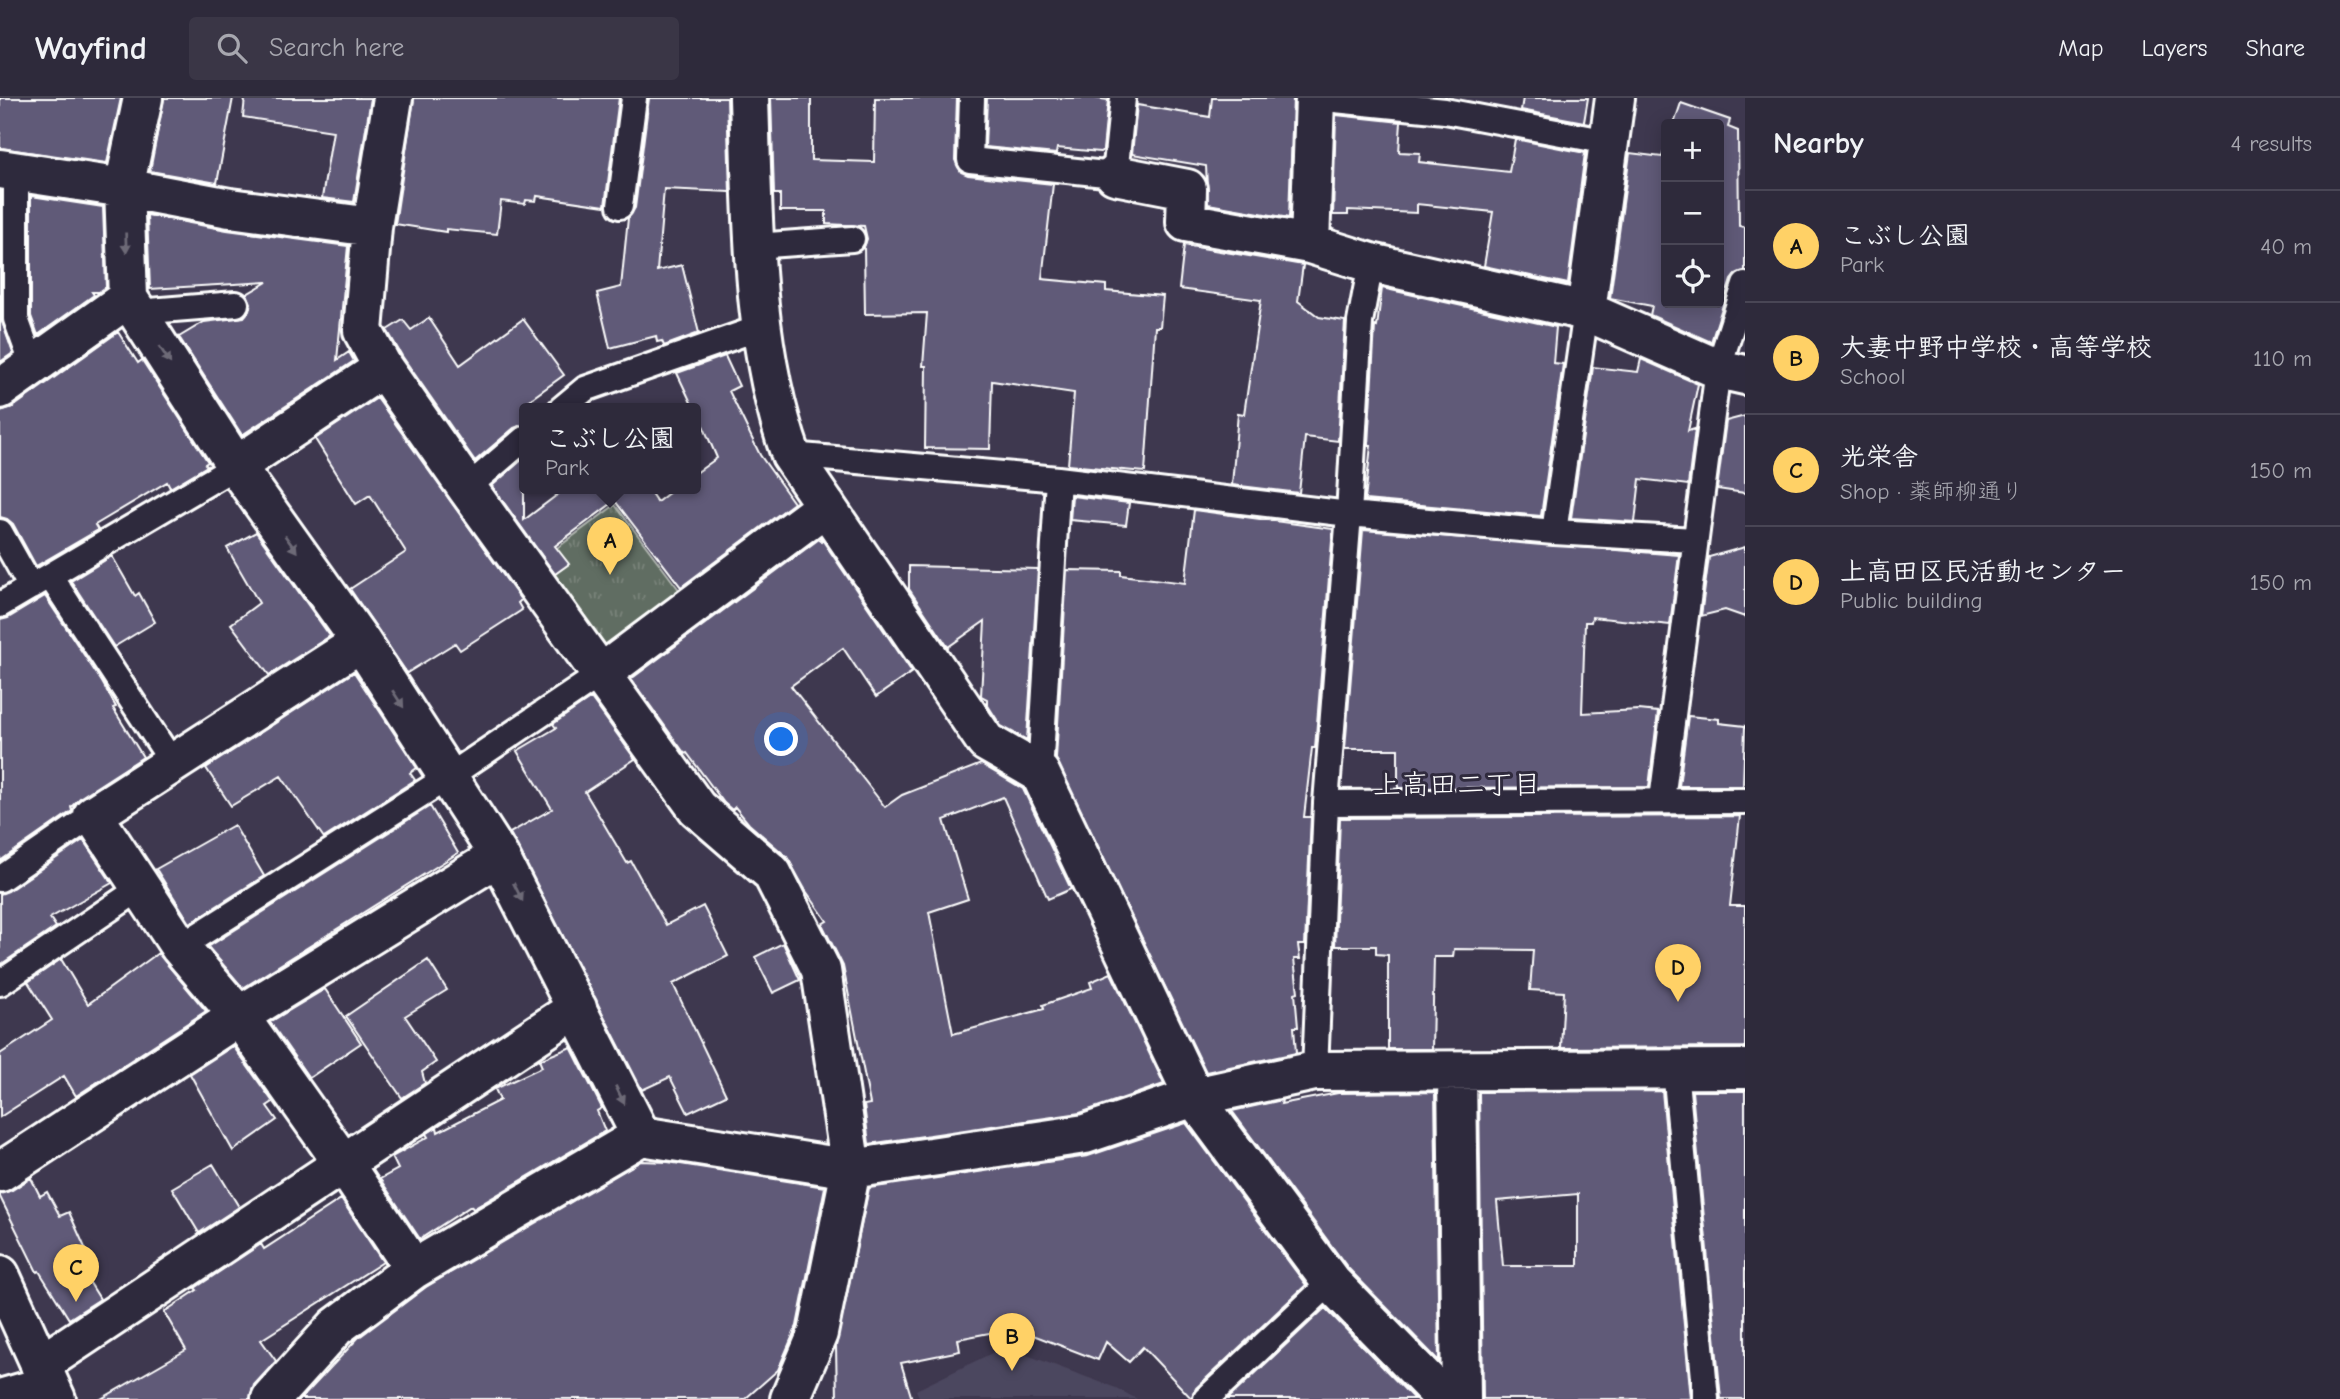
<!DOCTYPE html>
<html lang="en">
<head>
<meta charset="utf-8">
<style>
  body { margin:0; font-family:"Comic Neue","Klee One",sans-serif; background:#3a3646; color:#f1f3f6 }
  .controls { position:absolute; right:21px; top:21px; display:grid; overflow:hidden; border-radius:7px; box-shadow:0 4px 18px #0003 }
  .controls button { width:63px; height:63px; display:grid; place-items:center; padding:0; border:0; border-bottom:2px solid #494655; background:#2e2a3b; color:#f1f3f6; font:35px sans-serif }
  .you { position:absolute; left:782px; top:642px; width:24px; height:24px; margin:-18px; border:5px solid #fff; border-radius:50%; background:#1a73e8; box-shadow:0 0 0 10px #1a73e833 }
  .badge { display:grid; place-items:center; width:46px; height:46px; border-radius:50%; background:#ffd166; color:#111; font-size:23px; font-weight:700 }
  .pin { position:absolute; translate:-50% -58px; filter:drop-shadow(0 2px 4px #0008) }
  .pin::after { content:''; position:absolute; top:37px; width:24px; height:21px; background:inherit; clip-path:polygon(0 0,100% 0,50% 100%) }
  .popup { position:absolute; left:519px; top:305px; width:182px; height:91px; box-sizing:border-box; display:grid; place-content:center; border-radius:7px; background:#2e2a3b; filter:drop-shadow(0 2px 5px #0005); font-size:23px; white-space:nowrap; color:#a7a7af }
  .popup b { font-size:26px; color:#f1f3f6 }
  .popup::after { content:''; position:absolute; left:50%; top:100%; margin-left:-14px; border:14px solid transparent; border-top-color:#2e2a3b }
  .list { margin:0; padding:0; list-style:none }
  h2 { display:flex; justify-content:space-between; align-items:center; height:91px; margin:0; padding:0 28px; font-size:30px }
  h2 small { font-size:23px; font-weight:400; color:#a7a7af }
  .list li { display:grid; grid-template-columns:46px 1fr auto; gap:21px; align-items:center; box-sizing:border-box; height:112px; padding:0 28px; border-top:2px solid #494655 }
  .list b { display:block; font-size:26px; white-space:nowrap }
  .list p { margin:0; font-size:23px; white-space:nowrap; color:#a7a7af }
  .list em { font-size:23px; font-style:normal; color:#a7a7af }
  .icon { flex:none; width:38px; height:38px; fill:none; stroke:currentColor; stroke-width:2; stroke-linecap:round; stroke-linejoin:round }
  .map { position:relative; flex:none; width:1745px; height:1301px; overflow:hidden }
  header { display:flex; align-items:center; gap:42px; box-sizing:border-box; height:98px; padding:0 35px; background:#2e2a3b; border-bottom:2px solid #494655 }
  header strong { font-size:33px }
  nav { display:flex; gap:38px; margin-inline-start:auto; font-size:24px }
  .search { width:490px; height:63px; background:#3a3646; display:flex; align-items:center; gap:18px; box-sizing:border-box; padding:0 24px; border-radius:7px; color:#a7a7af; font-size:26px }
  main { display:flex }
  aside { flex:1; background:#2e2a3b }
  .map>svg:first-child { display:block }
  .built { fill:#4c465e }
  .grass { fill:url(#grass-tufts); stroke:#b0b6b0; stroke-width:2 }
  .building { fill:#605a78; stroke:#fff; stroke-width:2; fill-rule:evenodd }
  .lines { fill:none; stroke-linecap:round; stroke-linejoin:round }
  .lane-casing { stroke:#fff; stroke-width:30 }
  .street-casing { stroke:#fff; stroke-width:44 }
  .secondary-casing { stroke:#fff; stroke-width:44 }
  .lane { stroke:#2f2a3d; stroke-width:24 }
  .street { stroke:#2f2a3d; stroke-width:38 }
  .secondary { stroke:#2f2a3d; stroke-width:38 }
  .oneway { fill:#6d6a77 }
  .labels { text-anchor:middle; stroke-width:6; stroke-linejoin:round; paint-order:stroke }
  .neighbourhood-label { font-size:28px; fill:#fff; stroke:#2f2a3d }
</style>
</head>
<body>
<header>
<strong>Wayfind</strong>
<div class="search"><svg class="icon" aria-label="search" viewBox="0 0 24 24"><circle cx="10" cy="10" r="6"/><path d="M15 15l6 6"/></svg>Search here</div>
<nav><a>Map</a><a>Layers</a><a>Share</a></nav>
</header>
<main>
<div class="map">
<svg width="1745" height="1301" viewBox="0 0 1745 1301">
  <defs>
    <pattern id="grass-tufts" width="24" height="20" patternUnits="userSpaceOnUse" patternTransform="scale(1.75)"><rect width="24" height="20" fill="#616d62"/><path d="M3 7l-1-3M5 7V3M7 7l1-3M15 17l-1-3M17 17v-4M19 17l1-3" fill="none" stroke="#79837a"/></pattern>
  </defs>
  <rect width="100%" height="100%" fill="#3e384f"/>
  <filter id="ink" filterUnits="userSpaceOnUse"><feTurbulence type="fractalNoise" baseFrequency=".0143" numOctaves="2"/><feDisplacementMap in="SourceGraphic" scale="14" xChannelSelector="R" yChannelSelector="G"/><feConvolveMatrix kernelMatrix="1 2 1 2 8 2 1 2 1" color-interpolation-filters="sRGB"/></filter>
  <g filter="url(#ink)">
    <path class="built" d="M1016,1253L1116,1290L1137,1301H920L916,1292L992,1255Z"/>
    <path class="grass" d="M615,407L680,493L606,548L541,462Z"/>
    <path class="building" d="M0,0H121L107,65L0,50Z
      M164,0H233L217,85L150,73Z
      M245,0H371L354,104L322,100L333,33L243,19Z
      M414,0H619L605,108L537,98L536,103L526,102L525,106L501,103L497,136L446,131V134L395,126Z
      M649,0H727L730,94L664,91L657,173L682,167L699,235L664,248L662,243L657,244L656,238L610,250L597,195L621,189L628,120L635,110Z
      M771,0H811V62L874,64L875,0H957L955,62L961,74L968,77L1053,86L1042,181L1106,187V193L1163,198L1160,229H1155L1145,374L1068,367L1074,295L992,283L990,351L925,350L926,268H923L927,215L865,216L864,149L867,141L864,128L826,126V113H780V96H774Z
      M987,0H1095L1108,2L1103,52L1100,54L1057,50L1056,56L985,49Z
      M1212,0H1293L1289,120L1208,106L1206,68L1132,56L1137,7L1210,19Z
      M1523,0H1588L1584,24L1521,12Z
      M1681,5L1730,22L1728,29L1738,33L1739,128L1745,129V173L1736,176L1731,182L1711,244L1650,217L1652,208L1610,200L1630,55L1662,59L1666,48V205H1719V26H1674Z
      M1336,17L1401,24L1399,54L1420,55L1419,64L1509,74L1515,41L1585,55L1568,186L1484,168L1493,114L1417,106V115L1348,112V117H1333Z
      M0,93L1,221L13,255L0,264Z
      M31,98L103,109L106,189L99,194H92L94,197L38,237L31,218Z
      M147,117L227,132L348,148L337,262L349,254L354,263L242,337L179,239L204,224L244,219L249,213L251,205L247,196L267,184L150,191Z
      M1184,147L1303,167L1298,203L1319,219L1345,223L1338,343L1305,339L1299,395L1232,387L1238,315L1244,316L1261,202L1179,191Z
      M1382,190L1556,229L1553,265L1563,266L1541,418L1365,402L1371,347H1368L1375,228L1377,229Z
      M429,220L460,267L523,221L564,277L524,306V327L514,330L475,363L402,258L387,232L403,222L411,232Z
      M118,234L138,265L142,262L208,364L205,366L207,368L170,390L167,384L95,427L98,432L36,468L13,426L7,421L0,419V313L13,309Z
      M725,258L739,288L729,293L760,357L794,405L681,489L615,403L555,448L569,466L555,476L492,388L524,360V422L565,391H648L657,404L674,391H696V375L717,360L696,311H694L677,275Z
      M1641,261L1698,286L1688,333L1695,331L1688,387L1640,381L1635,424L1571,420L1593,269L1638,274Z
      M377,300L521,502L518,505L522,512L460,552L455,545L407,575L350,491L406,454L370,397L356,406L315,341Z
      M1745,318V395L1717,391L1726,323Z
      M1072,398L1129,405L1126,427L1070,422Z
      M1194,412L1333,431L1315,650H1312L1304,719H1311L1305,847H1298L1300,861H1294L1298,894L1295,895L1298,929H1294L1296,955L1206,974L1056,661L1067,472L1121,473V477L1185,485Z
      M1363,432L1679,457L1670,527L1592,519L1591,524H1585L1582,615L1639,612L1658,614L1649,689L1398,690V651H1345Z
      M256,434L330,538L269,577L231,526L259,505L227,450Z
      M821,440L912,574L876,599L843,550L791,588L885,709L902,697L981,666L1023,691L1071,791L1048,801L1003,699L944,722L968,801L929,814L953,936L1044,911L1043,907L1092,890L1090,884L1111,875L1164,986L1080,1015L869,1046L864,1007L870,1006L843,868L822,826L827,823L806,793L787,759L749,726L735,709L732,712L724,705L687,655L685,656L631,581L819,441L821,443Z
      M1745,449V519L1725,512L1701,518L1709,459Z
      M112,458L135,498L139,495L155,524L114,549L71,483Z
      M909,468L1038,471L1027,642L1001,628L987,606V601L981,598L985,523L948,549L909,491Z
      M45,498L102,584L116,609L113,610L143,659L81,699L71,709L72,713L0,763V522L8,520Z
      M354,574L417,670L410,675L415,682L324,740L281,678L231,708L206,670Z
      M591,600L635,661L585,694L627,765L631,763L666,827L703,808L728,858L673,886L726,997L688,1015L670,979L642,992L510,735L552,711L517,653L556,630L553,626Z
      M1688,618L1719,621V625L1745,628L1743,688H1679Z
      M430,708L458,755L243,890L208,849Z
      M1740,718L1730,808H1745V949L1561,950L1564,894L1530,892L1533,852L1454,851L1453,859H1434L1432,951H1388V857L1376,856V848H1335L1340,720Z
      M234,727L264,778L190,825L156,771Z
      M83,742L112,785L50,820L56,829L0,867V796L8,793Z
      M783,845L800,882L773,895L755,859Z
      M158,855L206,913L76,998L64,978L0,1019V956L52,922L28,884L61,861L88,906Z
      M428,862L447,892L405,918L436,964L422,974L425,985L402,1000L346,918Z
      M325,891L361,945L309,980L270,924Z
      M233,948L273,1004L267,1008L277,1022L233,1053L190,976Z
      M571,949L602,1010L597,1013L605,1033L473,1111L471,1108L420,1141L380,1081L398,1071L392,1059L428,1039L426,1036L437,1029L438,1034L500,1002L495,991L542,969L539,962Z
      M1662,993L1691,1301H1483L1479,994ZM1578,1096V1168H1503L1497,1103Z
      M1692,993H1745V1301H1721Z
      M1435,994L1439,1263L1348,1170L1232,1013L1282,1002L1281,1006L1338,995Z
      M1186,1025L1306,1187L1196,1290L1192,1301L1143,1249L1129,1264L1106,1244L1098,1262L1015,1230L958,1241L960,1253L901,1265L912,1301H837L836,1248L869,1090L1088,1058Z
      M641,1063L668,1064L825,1089L797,1228L778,1272L745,1301H301L358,1240L426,1189Z
      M213,1066L239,1109L199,1135L172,1090Z
      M31,1080L40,1098L47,1094L60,1118L69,1114L86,1152L73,1158L100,1201L69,1221L39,1173L37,1174L0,1099V1096L12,1092Z
      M341,1101L383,1164L261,1242L276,1263L254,1287L250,1301H101L186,1252L164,1214L197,1192L195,1190L261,1146L264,1151Z
      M1325,1210L1414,1301H1228Z"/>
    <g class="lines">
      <g class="lane-casing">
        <path id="lane" d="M972,0L970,62L1115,77L1123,0
          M1315,0L1445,13L1609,44
          M16,74V221L33,268
          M620,108L634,0
          M754,148L852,141
          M137,214L236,206
          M561,311L585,291L762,229
          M791,357L1058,381L1349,416L1554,434L1695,442
          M467,390L524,341
          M0,434L31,489
          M1554,434L1586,213
          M50,478L172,664
          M0,507L236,368
          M1040,675L1058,381
          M1662,702L1718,271L1745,187
          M1326,705L1745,703
          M0,781L93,717
          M180,849L448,679L601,576
          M0,885L142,789
          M1675,971L1706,1301
          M1315,973L1326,705L1349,416L1360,224L1371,165
          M1206,1301L1331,1184"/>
      </g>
      <g class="street-casing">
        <path id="street" d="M143,0L124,90L128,200L236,368L361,544L499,758L641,1038
          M393,0L372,129L363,233L383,270L467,390L697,710L772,775L821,872L851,1071L818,1235L790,1301
          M749,0C753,118 751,245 791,357L986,644L1040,675L1194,999L1331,1184L1445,1301
          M0,71L124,90L230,110L372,129
          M1115,77L1187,91L1186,124L1310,146L1371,165L1586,213L1718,271L1745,277
          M1310,146L1315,0
          M1586,213L1615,0
          M0,291L128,200
          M236,368L383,270
          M601,576L826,408
          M1457,973L1461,1301
          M0,1074L239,918L499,758
          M414,1171L641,1038L851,1071L1085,1036L1194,999L1315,973L1745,971
          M40,1267L577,910
          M0,1301L49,1287
          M271,1301L336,1229L414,1171L343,1065L239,918L180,849L93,717L361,544"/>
      </g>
      <g class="secondary-casing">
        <path id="secondary" d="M0,1177L56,1301"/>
      </g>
      <use href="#lane" class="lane"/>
      <use href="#street" class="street"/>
      <use href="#secondary" class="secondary"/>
    </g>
    <defs><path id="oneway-solid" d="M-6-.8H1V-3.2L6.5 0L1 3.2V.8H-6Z" transform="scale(1.75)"/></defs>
    <g class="oneway">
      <use href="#oneway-solid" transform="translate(126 145) rotate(88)"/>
      <use href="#oneway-solid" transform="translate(165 257) rotate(57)"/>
      <use href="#oneway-solid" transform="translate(291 446) rotate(54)"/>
      <use href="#oneway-solid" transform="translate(398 601) rotate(57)"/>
      <use href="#oneway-solid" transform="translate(518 794) rotate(63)"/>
      <use href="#oneway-solid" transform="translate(620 997) rotate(64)"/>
    </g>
  </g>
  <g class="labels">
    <g class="neighbourhood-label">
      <text x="1457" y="696">上高田二丁目</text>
    </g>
  </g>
</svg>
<div class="controls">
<button>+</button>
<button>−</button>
<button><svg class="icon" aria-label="locate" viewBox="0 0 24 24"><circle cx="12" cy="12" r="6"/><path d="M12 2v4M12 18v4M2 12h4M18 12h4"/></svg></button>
</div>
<div class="you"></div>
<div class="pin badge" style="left:610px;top:477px">A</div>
<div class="popup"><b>こぶし公園</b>Park</div>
<div class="pin badge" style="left:1012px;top:1273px">B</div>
<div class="pin badge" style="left:76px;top:1204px">C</div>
<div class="pin badge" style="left:1678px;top:904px">D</div>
</div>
<aside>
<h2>Nearby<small>4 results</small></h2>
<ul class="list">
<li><span class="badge">A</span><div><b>こぶし公園</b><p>Park</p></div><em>40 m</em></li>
<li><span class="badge">B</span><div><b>大妻中野中学校・高等学校</b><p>School</p></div><em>110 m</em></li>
<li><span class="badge">C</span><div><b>光栄舎</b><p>Shop · 薬師柳通り</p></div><em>150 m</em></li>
<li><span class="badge">D</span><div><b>上高田区民活動センター</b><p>Public building</p></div><em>150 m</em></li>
</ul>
</aside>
</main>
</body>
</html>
